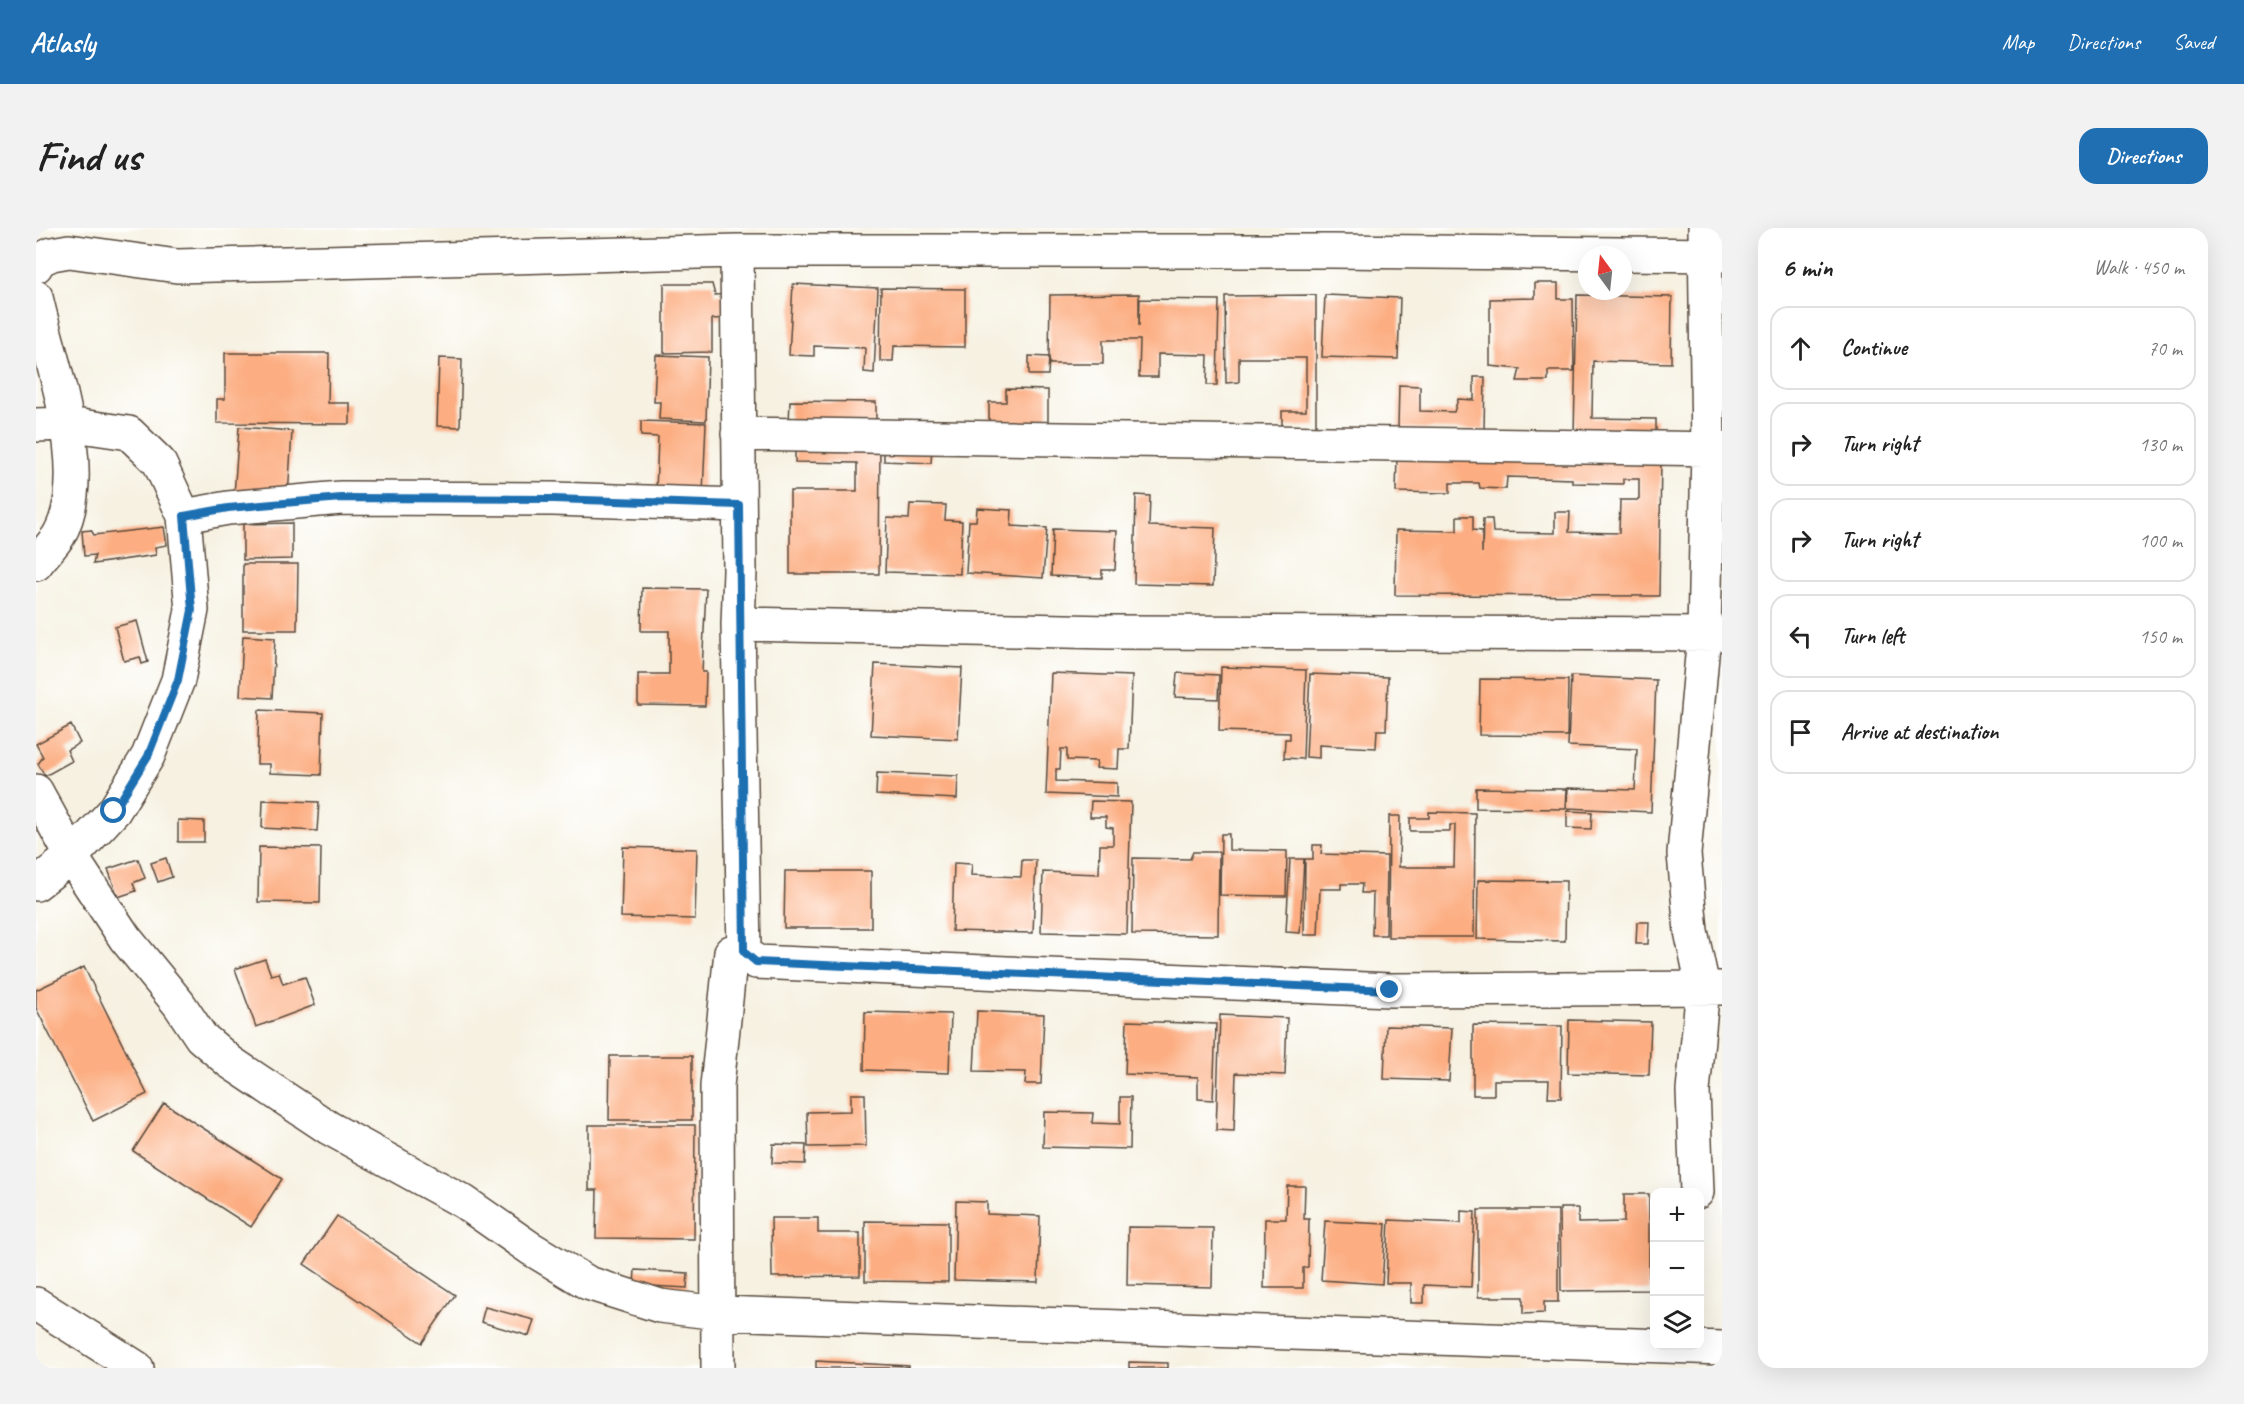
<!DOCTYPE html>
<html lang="en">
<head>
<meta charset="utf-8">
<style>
  body { margin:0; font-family:Caveat,sans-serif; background:#f2f2f2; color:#222 }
  .controls { position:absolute; right:18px; bottom:18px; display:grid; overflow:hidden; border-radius:12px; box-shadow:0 6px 24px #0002 }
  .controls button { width:54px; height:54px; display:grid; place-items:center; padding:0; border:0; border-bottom:2px solid #e0e0e0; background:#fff; color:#222; font:30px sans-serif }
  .compass { position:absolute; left:1542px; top:18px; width:54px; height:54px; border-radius:50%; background:#fff; box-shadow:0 6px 24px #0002; rotate:345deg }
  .stop { position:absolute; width:18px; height:18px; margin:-14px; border:4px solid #1f6fb2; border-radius:50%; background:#fff }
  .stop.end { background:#1f6fb2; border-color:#fff; box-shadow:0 2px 6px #0008 }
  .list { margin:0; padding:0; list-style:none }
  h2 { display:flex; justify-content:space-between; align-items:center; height:78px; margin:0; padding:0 24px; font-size:26px }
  h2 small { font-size:20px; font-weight:400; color:#767676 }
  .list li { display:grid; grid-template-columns:39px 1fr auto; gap:18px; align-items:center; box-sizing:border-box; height:84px; margin:0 12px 12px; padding:0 12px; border:2px solid #e0e0e0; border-radius:18px }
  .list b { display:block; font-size:22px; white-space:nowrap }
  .list em { font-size:20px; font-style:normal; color:#767676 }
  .icon { flex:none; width:33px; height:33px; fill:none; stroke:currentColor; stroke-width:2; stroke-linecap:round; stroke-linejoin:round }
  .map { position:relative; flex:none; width:1686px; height:1140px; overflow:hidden; border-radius:18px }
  header { display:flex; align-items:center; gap:36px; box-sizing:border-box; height:84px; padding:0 30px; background:#1f6fb2; color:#fff }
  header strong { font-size:28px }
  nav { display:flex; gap:33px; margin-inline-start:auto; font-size:21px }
  .intro { display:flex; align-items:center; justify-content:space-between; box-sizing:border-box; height:144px; padding:0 36px }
  h1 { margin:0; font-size:42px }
  .button { padding:15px 27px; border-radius:18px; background:#1f6fb2; color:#fff; font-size:21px; font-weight:700 }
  main { display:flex; gap:36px; padding:0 36px }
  aside { flex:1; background:#fff; border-radius:18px; box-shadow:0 6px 24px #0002 }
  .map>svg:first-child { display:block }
  .building { fill:#fcad81 }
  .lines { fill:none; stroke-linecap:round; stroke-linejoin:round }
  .minor-casing { stroke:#57483b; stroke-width:36 }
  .major-casing { stroke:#57483b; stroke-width:36 }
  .minor { stroke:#fff; stroke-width:33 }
  .major { stroke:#fff; stroke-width:33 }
  .route { stroke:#1f6fb2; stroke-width:8 }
</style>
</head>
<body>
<header>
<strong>Atlasly</strong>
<nav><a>Map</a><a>Directions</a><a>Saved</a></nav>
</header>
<div class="intro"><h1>Find us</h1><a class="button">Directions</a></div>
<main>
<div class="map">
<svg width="1686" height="1140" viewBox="0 0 1686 1140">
  <rect width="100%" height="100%" fill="#fff"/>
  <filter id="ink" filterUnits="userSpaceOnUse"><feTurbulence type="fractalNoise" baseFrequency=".0167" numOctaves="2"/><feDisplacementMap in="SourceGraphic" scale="12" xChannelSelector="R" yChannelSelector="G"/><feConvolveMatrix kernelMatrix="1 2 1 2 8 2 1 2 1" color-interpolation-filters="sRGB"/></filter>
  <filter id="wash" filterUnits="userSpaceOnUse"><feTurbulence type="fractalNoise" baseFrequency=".008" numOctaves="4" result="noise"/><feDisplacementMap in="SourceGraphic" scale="24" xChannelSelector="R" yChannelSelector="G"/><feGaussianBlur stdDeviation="1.35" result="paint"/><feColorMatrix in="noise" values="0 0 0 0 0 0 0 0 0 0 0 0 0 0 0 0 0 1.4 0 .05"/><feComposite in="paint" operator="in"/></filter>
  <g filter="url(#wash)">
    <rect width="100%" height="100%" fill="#f6f1e1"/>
    <g id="blocks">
      <path class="building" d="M1499,55H1522V71H1537L1538,143H1512V153H1481L1484,141L1454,138V71L1499,70Z
        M628,56H676L679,67L693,66V90L676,91V124L628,125Z
        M757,56L842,60L838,145L828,144L829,120L778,118V128L753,127Z
        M845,60L929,61V119L858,118L857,133H844Z
        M1103,66V98L1104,71L1183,72L1181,157H1171L1172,127L1122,126V149H1103L1104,112H1067V136H1014L1013,129L1012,147H993V128L1013,129L1014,67Z
        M1280,67V198L1246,199V183H1270V130H1203V154L1190,155L1189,68Z
        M1289,67L1364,70L1362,131L1286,129Z
        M1541,67L1636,69L1635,135L1557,133L1556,190L1620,191V208L1538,206Z
        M189,125H293L292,175H314V196L181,195V171H189Z
        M620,127L672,129L670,193L623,191L624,174H618Z
        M403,130L426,131L424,199L401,198Z
        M1438,149H1449L1448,202L1362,200L1363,157L1384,158V183L1418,184L1422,171L1438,172Z
        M970,161L1012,162V199L953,198V174H970Z
        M754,173L840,174V196L753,195Z
        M605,193L670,195L667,266L620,265L622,209L605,208Z
        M203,199L256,203L252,270L198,267Z
        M759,216H844L843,346H754V263H821V235L759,234Z
        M848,217L896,220L895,235L848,233Z
        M1361,228L1625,232L1623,368L1359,367L1360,302L1421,303V288H1437V302L1446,303V325L1447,291H1456L1457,304L1519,305V284H1534L1533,304L1583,305L1584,272H1603V251H1587V256L1536,255V251L1471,249L1470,261L1444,260L1443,255H1414V265L1360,264Z
        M1100,267L1114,268L1113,298L1179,300L1177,358L1098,356Z
        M874,276L910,277L909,292L926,293L924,346L849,344L851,290L873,291Z
        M941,280L976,282L975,298L1011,300L1007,350L930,345L933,293H940Z
        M256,295V331L207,332V296Z
        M128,299L131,317L119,319L120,327L57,336L59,327L48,328L46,303L55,302L58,307Z
        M1017,301L1081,303L1079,342H1066V350L1015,348Z
        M207,336H262L261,402H207Z
        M606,360L670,361L666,444H670L669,478L602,477V446H633V403H605Z
        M101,393L112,434L106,436L104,429L88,433L79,399Z
        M207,408L239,410L236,470L204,468Z
        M839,436L926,440L922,511L835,507Z
        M1185,439L1270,442L1267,531L1248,530L1249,511H1254V505L1183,503Z
        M1015,445L1096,448L1093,521H1083L1082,541L1060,540L1061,533L1031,532V521H1025L1024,541H1020V553L1081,555V569L1010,566Z
        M1141,445L1183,447L1182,471L1139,469Z
        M1274,446L1352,449L1350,502H1341L1340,520L1283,517V530L1270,529Z
        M1535,448L1620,452L1615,584L1531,580L1532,560L1599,562L1601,521L1532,518Z
        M1444,451L1532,452L1531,508L1443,507Z
        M223,482L287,485L285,547L234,545V536H221Z
        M35,497L44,515L31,522L36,533L9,548L2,536L7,529L0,516Z
        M841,545L922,548L921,571L840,567Z
        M1440,560L1531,561L1530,581L1440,580Z
        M227,572L283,574L281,603L226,600Z
        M1055,573L1095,574L1091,706L1005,704L1007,644L1063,646L1064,617H1077V600L1070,599V589H1054Z
        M1531,583L1556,584L1555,601L1531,600Z
        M1393,584L1439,585L1438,709H1352L1353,588H1364L1363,639H1418L1419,597H1414V603H1374V590H1393Z
        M142,592L168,593V614H142Z
        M1185,606H1193V622L1251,623L1250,668L1184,667Z
        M1277,617H1286L1285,626L1351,628L1350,707H1336L1337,665H1325L1326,656H1305V661H1284L1282,707H1268L1269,631H1277Z
        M223,619L285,620L284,675L222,674Z
        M587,619L661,621L659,691L585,689Z
        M1157,624H1183L1182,707L1096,706L1097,630L1154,631Z
        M130,630L136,649L122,654L115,635Z
        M102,631L109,650L97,655L100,663L82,669L72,641Z
        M1254,631H1268L1264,705L1250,704Z
        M986,632H1000L997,705L916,703L918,635L936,636L935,647L985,649Z
        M749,643H835V700H748Z
        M1442,652L1530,653L1529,713L1441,711Z
        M1601,694H1613L1612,716H1600Z
        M229,731L235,747L243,745L247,756L269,749L279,777L220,799L199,741Z
        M48,739L111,866L57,893L0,780V762Z
        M941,783L1008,786L1005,856H989L990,844L938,843Z
        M829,784L915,786L913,845L828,842Z
        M1184,787L1251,790L1249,847L1200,845L1198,903L1180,902Z
        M1533,792L1615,794L1613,847L1532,845Z
        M1091,793L1180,796L1177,872L1162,871V849L1089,846Z
        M1437,797L1526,798L1525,870H1512L1513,852H1458V867H1437Z
        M1350,798L1416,800L1413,853L1348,851Z
        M574,828H656V892H573Z
        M815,866H829L830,918L772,919L771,884L815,883Z
        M1084,869H1095L1094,921L1007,919L1008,884L1057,885L1056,895L1084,896Z
        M128,875L246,951L215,999L97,923Z
        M553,897H659L658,1011L560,1010L561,962H553Z
        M737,916L770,917L769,936L736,935Z
        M1251,958H1269L1268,991H1273L1272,1039L1267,1040V1060H1228L1229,991H1250Z
        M1588,966H1613V1062L1525,1063L1524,980H1542V995L1588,994Z
        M920,973L951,974V986L1004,988L1002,1054L918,1052Z
        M1442,982H1522V1074H1508V1085L1487,1086V1069H1442Z
        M1425,983L1439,984L1435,1059L1388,1057V1075H1375V1055H1350L1353,992L1425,995Z
        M301,988L419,1067L386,1115L268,1036Z
        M735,990H782V1005H824V1048L736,1049Z
        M829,993L912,994V1054L829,1053Z
        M1289,993L1350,996L1346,1056L1285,1052Z
        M1092,999L1177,1000L1176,1059L1091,1057Z
        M599,1042L652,1045L651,1060L598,1057Z
        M449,1079L498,1092L493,1108L445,1094Z
        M780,1133L873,1138V1140H780Z
        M1093,1134L1132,1135V1140H1093Z"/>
    </g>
  </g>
  <g filter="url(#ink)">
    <use href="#blocks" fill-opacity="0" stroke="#57483b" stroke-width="1.5"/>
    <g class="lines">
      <g class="minor-casing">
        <path id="minor" d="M1686,27L1294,23H701L704,343L702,396L708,724L720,734L1354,762L1686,760
          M0,38L1,33L16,26L33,23L141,38L701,23
          M0,69C14,134 58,244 23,307C17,317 7,326 0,336
          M0,197L31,196L93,205L123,234L148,288L156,382L142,452L112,528L78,583L36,628L0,656
          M702,206L1686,221
          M148,288L192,280L305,270L517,271L703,277
          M702,396L1073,404L1686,406
          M0,563L40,636L89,710L143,776L165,809L194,834L293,900L428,974L494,1020L552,1055L624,1078L683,1085L1686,1120
          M1661,964L1657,863L1667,759L1655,703L1648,626L1668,406L1672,221L1669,0
          M682,1140L681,858L695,724H708"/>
      </g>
      <g class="major-casing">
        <path id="major" d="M0,1076L101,1140"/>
      </g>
      <use href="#minor" class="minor"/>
      <use href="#major" class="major"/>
    </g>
  </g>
  <g class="lines" filter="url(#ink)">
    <path class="route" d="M78,583L112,528L142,452L156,382L148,288L192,280L305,270L517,271L703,277L708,724L720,734L1354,762"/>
  </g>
</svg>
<div class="controls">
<button>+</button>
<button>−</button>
<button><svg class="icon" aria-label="layers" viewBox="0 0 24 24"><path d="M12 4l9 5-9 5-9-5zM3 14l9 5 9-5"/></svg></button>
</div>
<svg class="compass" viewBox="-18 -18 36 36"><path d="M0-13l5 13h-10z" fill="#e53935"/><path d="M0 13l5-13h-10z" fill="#767676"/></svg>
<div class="stop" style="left:78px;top:583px"></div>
<div class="stop end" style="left:1354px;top:762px"></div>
</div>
<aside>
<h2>6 min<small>Walk · 450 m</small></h2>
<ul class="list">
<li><svg class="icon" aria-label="ahead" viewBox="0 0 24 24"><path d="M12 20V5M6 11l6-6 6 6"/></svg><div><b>Continue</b></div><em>70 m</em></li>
<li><svg class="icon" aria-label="right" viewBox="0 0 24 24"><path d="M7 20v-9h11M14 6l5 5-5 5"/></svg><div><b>Turn right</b></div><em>130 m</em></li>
<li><svg class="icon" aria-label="right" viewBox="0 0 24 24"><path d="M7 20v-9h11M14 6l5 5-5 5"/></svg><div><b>Turn right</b></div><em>100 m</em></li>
<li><svg class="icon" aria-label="left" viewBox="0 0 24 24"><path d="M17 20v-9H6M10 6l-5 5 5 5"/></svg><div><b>Turn left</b></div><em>150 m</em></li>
<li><svg class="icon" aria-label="arrive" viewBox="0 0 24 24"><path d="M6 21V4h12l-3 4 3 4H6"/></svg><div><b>Arrive at destination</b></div></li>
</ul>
</aside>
</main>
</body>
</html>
